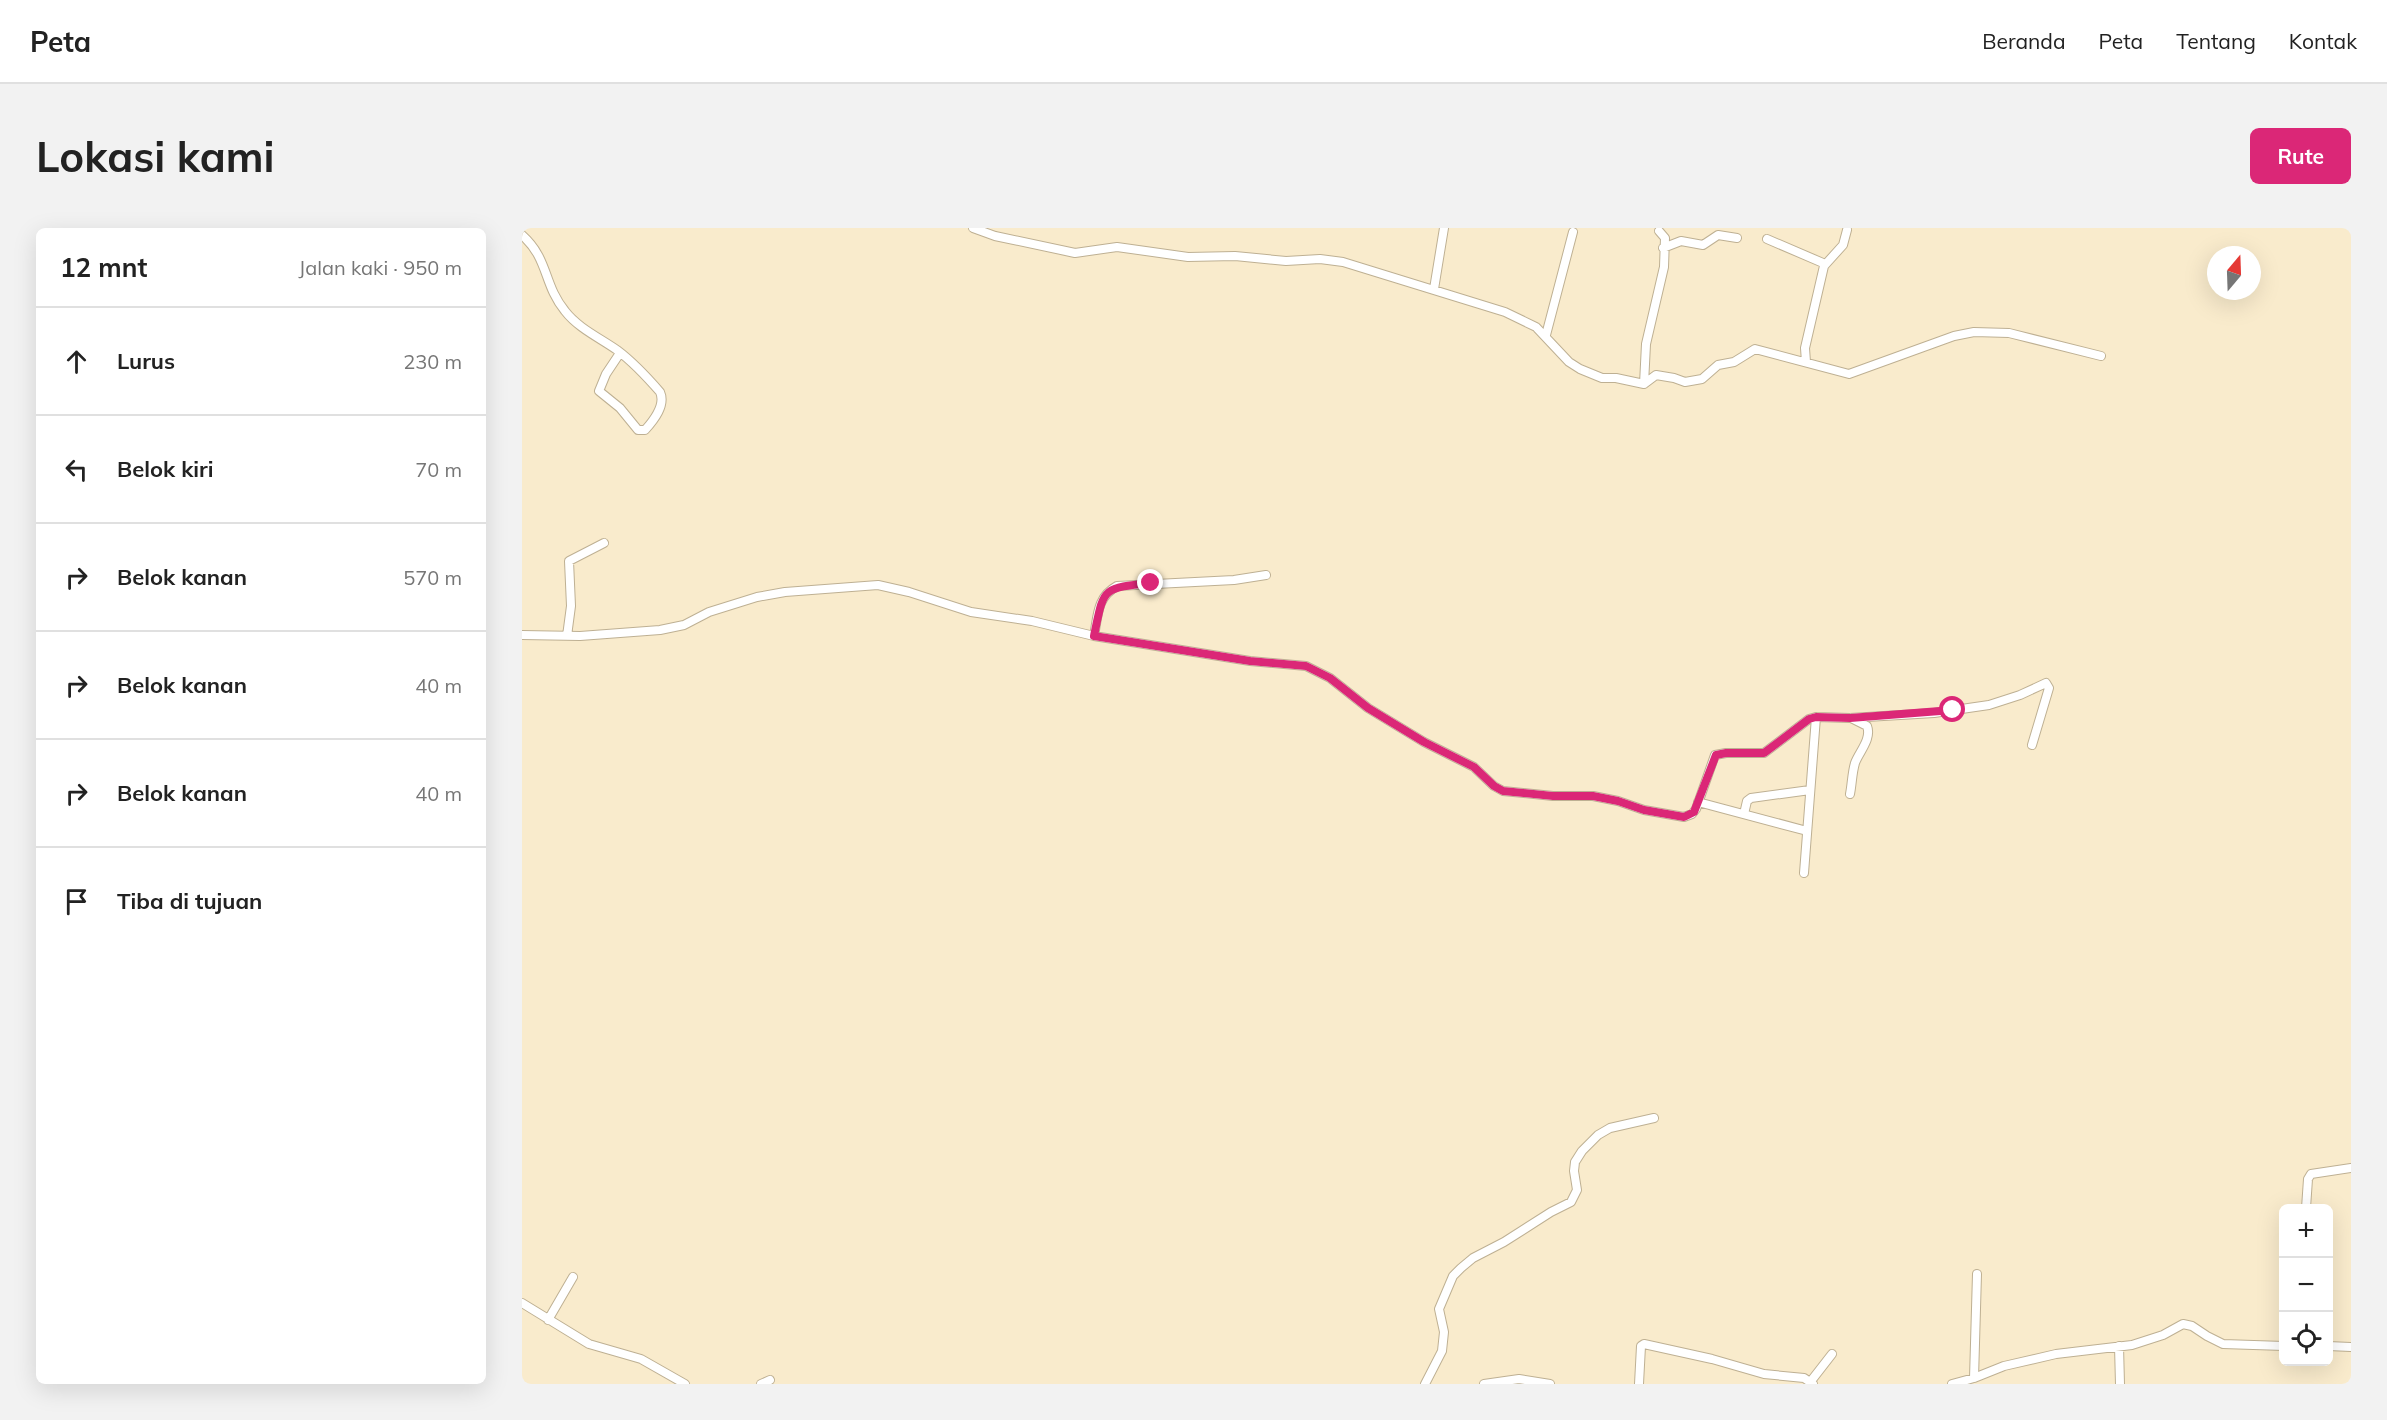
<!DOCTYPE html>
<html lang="id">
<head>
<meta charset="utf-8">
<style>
  body { margin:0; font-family:Mulish,sans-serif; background:#f2f2f2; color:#222 }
  .controls { position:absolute; right:18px; bottom:18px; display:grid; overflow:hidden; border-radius:9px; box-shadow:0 6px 24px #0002 }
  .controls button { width:54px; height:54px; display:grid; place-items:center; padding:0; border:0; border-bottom:2px solid #e0e0e0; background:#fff; color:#222; font:30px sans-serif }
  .compass { position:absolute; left:1685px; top:18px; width:54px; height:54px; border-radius:50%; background:#fff; box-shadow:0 6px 24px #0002; rotate:19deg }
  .stop { position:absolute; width:18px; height:18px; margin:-14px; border:4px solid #db2777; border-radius:50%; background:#fff }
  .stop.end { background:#db2777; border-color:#fff; box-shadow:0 2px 6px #0008 }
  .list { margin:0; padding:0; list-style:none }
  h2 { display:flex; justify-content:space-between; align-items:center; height:78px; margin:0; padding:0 24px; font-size:26px }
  h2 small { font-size:20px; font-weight:400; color:#767676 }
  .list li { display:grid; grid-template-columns:39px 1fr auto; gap:18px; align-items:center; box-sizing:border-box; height:108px; padding:0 24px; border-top:2px solid #e0e0e0 }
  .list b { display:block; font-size:22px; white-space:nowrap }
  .list em { font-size:20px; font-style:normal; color:#767676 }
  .icon { flex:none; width:33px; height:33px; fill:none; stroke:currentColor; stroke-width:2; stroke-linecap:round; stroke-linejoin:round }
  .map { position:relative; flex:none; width:1829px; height:1156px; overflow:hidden; border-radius:9px }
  header { display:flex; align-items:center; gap:36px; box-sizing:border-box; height:84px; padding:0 30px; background:#fff; border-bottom:2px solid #e0e0e0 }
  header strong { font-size:28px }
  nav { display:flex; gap:33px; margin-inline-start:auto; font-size:21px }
  .intro { display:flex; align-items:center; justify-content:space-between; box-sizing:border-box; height:144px; padding:0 36px }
  h1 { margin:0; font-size:42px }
  .button { padding:15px 27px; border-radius:9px; background:#db2777; color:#fff; font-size:21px; font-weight:700 }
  main { display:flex; gap:36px; padding:0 36px }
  aside { flex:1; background:#fff; border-radius:9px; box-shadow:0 6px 24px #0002 }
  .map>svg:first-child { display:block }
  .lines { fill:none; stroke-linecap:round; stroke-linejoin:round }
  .minor-casing { stroke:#beb093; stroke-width:10 }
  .minor { stroke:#fff; stroke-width:8 }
  .route { stroke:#db2777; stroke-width:8 }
</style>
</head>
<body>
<header>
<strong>Peta</strong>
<nav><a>Beranda</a><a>Peta</a><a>Tentang</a><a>Kontak</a></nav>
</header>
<div class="intro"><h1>Lokasi kami</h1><a class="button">Rute</a></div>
<main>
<aside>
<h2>12 mnt<small>Jalan kaki · 950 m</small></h2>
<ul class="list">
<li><svg class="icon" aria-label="ahead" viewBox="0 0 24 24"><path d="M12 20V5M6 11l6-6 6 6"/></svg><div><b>Lurus</b></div><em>230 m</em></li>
<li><svg class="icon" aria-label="left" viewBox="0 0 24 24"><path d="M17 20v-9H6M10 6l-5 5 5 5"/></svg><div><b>Belok kiri</b></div><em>70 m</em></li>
<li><svg class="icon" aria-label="right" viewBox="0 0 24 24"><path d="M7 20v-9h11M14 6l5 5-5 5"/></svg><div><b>Belok kanan</b></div><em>570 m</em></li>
<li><svg class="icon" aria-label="right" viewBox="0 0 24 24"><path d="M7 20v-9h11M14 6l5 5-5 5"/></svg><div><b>Belok kanan</b></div><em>40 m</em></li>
<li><svg class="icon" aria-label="right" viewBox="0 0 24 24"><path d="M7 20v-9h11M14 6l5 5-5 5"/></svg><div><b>Belok kanan</b></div><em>40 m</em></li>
<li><svg class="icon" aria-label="arrive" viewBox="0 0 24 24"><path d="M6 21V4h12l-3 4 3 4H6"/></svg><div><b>Tiba di tujuan</b></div></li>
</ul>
</aside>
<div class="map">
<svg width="1829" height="1156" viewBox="0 0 1829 1156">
  <rect width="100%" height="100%" fill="#f9ebcc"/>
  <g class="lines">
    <g class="minor-casing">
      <path id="minor" d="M451,0L473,8L553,25L595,19L666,29L713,28L764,33L798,31L821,34L983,84L1014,99L1047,134L1058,141L1080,150H1094L1122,156L1134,147L1152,150L1163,154L1180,151L1196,137L1212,134L1233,121L1327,146L1432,108L1452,104L1487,105L1579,128
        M0,7C27,31 21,56 43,83C56,100 78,110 95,122C111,134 125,149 138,164C144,177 132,192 123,202H116L98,180L77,163L84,146L98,125
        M1245,11L1301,35L1302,38L1283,120L1284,134
        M1141,20L1159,13L1181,17L1196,7L1215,10
        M1302,38L1321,17L1325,2
        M912,61L922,0
        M1024,107L1051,4
        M1122,156L1124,116L1142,39L1143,10L1137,3
        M0,407L58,408L138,402L162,397L187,384L235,369L263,364L356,357L387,364L449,384L510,393L572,408L728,433L784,438L808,450L846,480L902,514L952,539L972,558L981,563L1031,568H1071L1096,573L1122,582L1162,589L1170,586L1174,581L1193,527L1204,525H1242L1287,491L1294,489L1328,490L1412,485L1467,477L1498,467L1524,455L1527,460L1510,517
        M45,408L49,378L47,333L82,315
        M572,408C576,387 575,369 595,358L712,352L744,347
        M1328,566C1330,556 1330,545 1333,535C1337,524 1350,511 1345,498L1329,490
        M1176,574L1285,603
        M1222,586L1225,573L1229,570L1288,562
        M1282,645L1294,489
        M1784,980L1786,951L1789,946L1829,940
        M0,1075L67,1116L119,1131L163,1156
        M26,1092L51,1049
        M1597,1118L1598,1156
        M1806,1118L1829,1119
        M1452,1150L1455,1046
        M1289,1153L1310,1126
        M239,1156L248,1152
        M903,1156L920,1123L922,1104L917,1081L931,1048L939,1040L951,1030L982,1014L1029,984L1049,974L1055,962L1052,943L1053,934L1060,923L1076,907L1088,900L1132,890
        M962,1156L997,1151L1028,1156
        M1117,1156L1119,1118L1122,1116L1190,1131L1242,1146L1282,1150L1291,1156
        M1430,1156L1452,1150L1482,1138L1534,1126L1610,1117L1641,1107L1661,1096L1670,1098L1685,1108L1701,1116L1762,1118"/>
    </g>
    <use href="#minor" class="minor"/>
  </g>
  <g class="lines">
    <path class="route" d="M629,355C579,360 582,360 572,408L728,433L784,438L808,450L846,480L902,514L952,539L972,558L981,563L1031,568H1071L1096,573L1122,582L1162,589L1172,584L1194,527L1204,525H1242L1287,491L1294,489L1328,490L1431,482"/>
  </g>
</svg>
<div class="controls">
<button>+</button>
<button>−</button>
<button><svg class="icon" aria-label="locate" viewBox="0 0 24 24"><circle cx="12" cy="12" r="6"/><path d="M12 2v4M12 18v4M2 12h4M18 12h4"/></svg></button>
</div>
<svg class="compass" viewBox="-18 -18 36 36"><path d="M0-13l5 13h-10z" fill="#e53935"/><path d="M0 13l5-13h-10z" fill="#767676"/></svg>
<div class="stop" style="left:1431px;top:482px"></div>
<div class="stop end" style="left:629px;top:355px"></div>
</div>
</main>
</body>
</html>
